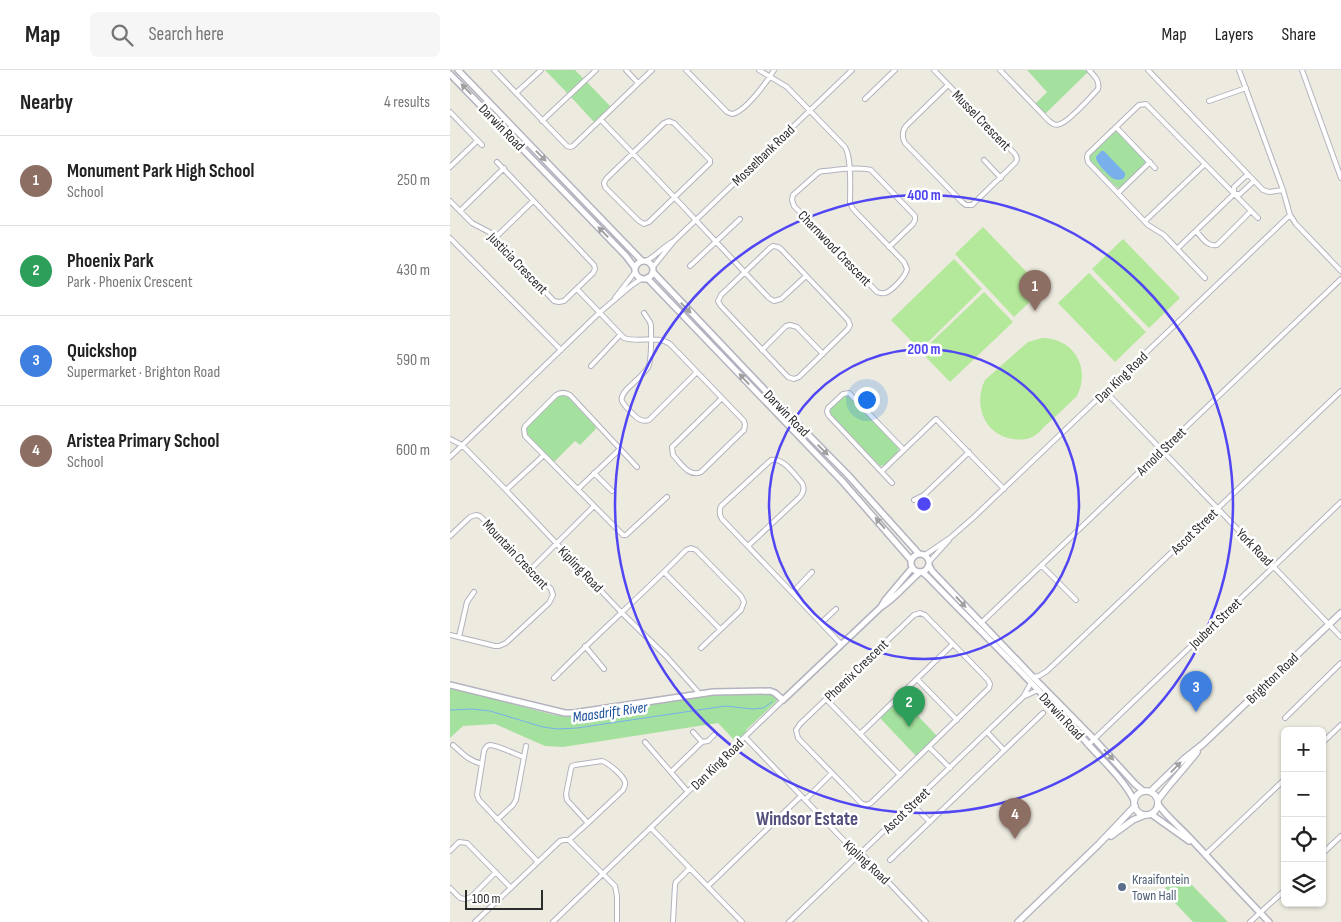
<!DOCTYPE html>
<html lang="en">
<head>
<meta charset="utf-8">
<style>
  body { margin:0; font-family:"Sofia Sans Condensed",sans-serif; background:#f6f6f6; color:#222 }
  .controls { position:absolute; right:15px; bottom:15px; display:grid; overflow:hidden; border-radius:8px; box-shadow:0 1px 4px #0004 }
  .controls button { width:45px; height:45px; display:grid; place-items:center; padding:0; border:0; border-bottom:1px solid #e0e0e0; background:#fff; color:#222; font:25px sans-serif }
  .scale { position:absolute; left:15px; bottom:12px; width:78px; box-sizing:border-box; padding-left:5px; border:2px solid #2c2c2c; border-top:0; font-size:14px; line-height:18px; white-space:nowrap; color:#2c2c2c; -webkit-text-stroke:4px #fff; paint-order:stroke }
  .you { position:absolute; left:416px; top:329px; width:18px; height:18px; margin:-12px; border:4px solid #fff; border-radius:50%; background:#1a73e8; box-shadow:0 0 0 8px #1a73e833 }
  .badge { display:grid; place-items:center; width:32px; height:32px; border-radius:50%; background:#5046f3; color:#fff; font-size:16px; font-weight:700 }
  .pin { position:absolute; translate:-50% -41px; filter:drop-shadow(0 1px 2px #0008) }
  .pin::after { content:''; position:absolute; top:26px; width:18px; height:15px; background:inherit; clip-path:polygon(0 0,100% 0,50% 100%) }
  .list { margin:0; padding:0; list-style:none }
  h2 { display:flex; justify-content:space-between; align-items:center; height:65px; margin:0; padding:0 20px; font-size:21px }
  h2 small { font-size:16px; font-weight:400; color:#767676 }
  .list li { display:grid; grid-template-columns:32px 1fr auto; gap:15px; align-items:center; box-sizing:border-box; height:90px; padding:0 20px; border-top:1px solid #e0e0e0 }
  .list b { display:block; font-size:19px; white-space:nowrap }
  .list p { margin:0; font-size:16px; white-space:nowrap; color:#767676 }
  .list em { font-size:16px; font-style:normal; color:#767676 }
  .icon { flex:none; width:28px; height:28px; fill:none; stroke:currentColor; stroke-width:2; stroke-linecap:round; stroke-linejoin:round }
  .map { position:relative; flex:none; width:891px; height:852px; overflow:hidden }
  header { display:flex; align-items:center; gap:30px; box-sizing:border-box; height:70px; padding:0 25px; background:#fff; border-bottom:1px solid #e0e0e0 }
  header strong { font-size:24px }
  nav { display:flex; gap:28px; margin-inline-start:auto; font-size:18px }
  .search { width:350px; height:45px; background:#f6f6f6; display:flex; align-items:center; gap:12px; box-sizing:border-box; padding:0 18px; border-radius:8px; color:#767676; font-size:19px }
  main { display:flex }
  aside { flex:1; background:#fff }
  .map>svg:first-child { display:block }
  .green { fill:#a5e19e }
  .pitch { fill:#b4e89a }
  .water { fill:#77b0ea }
  .lines { fill:none; stroke-linecap:round; stroke-linejoin:round }
  .stream { stroke:#77b0ea; stroke-width:1 }
  .minor-casing { stroke:#b3b2bf; stroke-width:6 }
  .tertiary-casing { stroke:#b3b2bf; stroke-width:8 }
  .secondary-casing { stroke:#b3b2bf; stroke-width:8 }
  .minor { stroke:#fff; stroke-width:4 }
  .tertiary { stroke:#fff; stroke-width:5 }
  .secondary { stroke:#fff; stroke-width:5.5 }
  .oneway { fill:#a0a0a0 }
  .ring { fill:none; stroke:#5046f3; stroke-width:2.5 }
  .service-dot { fill:#5c6f8a; stroke:#fff; stroke-width:2 }
  .labels { text-anchor:middle; stroke-width:5; stroke-linejoin:round; paint-order:stroke }
  .street-label { font-size:14px; fill:#2c2c2c; stroke:#fff }
  .service-label { font-size:14px; fill:#4e5e75; stroke:#fff; text-anchor:start }
  .water-label { font-size:15px; font-style:italic; fill:#134b99; stroke:#fff }
  .district-label { font-size:19px; font-weight:bold; fill:#514e7b; stroke:#fff }
  .centre { fill:#5046f3; stroke:#fff; stroke-width:2.5 }
  .ring-label { font-size:15px; text-anchor:middle; font-weight:bold; fill:#5046f3; stroke:#fff; stroke-width:5; stroke-linejoin:round; paint-order:stroke }
</style>
</head>
<body>
<header>
<strong>Map</strong>
<div class="search"><svg class="icon" aria-label="search" viewBox="0 0 24 24"><circle cx="10" cy="10" r="6"/><path d="M15 15l6 6"/></svg>Search here</div>
<nav><a>Map</a><a>Layers</a><a>Share</a></nav>
</header>
<main>
<aside>
<h2>Nearby<small>4 results</small></h2>
<ul class="list">
<li><span class="badge" style="background:#8d6e63">1</span><div><b>Monument Park High School</b><p>School</p></div><em>250 m</em></li>
<li><span class="badge" style="background:#2e9e5b">2</span><div><b>Phoenix Park</b><p>Park · Phoenix Crescent</p></div><em>430 m</em></li>
<li><span class="badge" style="background:#3f7fe0">3</span><div><b>Quickshop</b><p>Supermarket · Brighton Road</p></div><em>590 m</em></li>
<li><span class="badge" style="background:#8d6e63">4</span><div><b>Aristea Primary School</b><p>School</p></div><em>600 m</em></li>
</ul>
</aside>
<div class="map">
<svg width="891" height="852" viewBox="0 0 891 852">
  <rect width="100%" height="100%" fill="#edeadf"/>
  <path class="green" d="M95,0H125L134,9L118,24Z
    M577,0H635L638,2L595,44L585,34L597,22Z
    M137,12L161,37L144,52L121,27Z
    M667,62L669,63L695,90V95L671,118H668L665,116L640,91L639,87L641,84L662,63Z
    M113,325L118,327L145,356L146,359L130,375L125,371L104,392L78,365L76,360L78,356L109,326Z
    M396,325L399,326L449,378C448,385 437,396 430,396L380,344V338Z
    M0,618L104,645L119,647L257,625L318,624L325,626L327,630L326,632L296,660L297,661L286,672L268,653L113,677L95,676L45,654L13,656L0,668Z
    M451,628L487,666L466,686L430,648Z
    M732,802L739,809L738,811L778,852H743L713,820Z"/>
  <path class="pitch" d="M533,157L593,219L564,247L505,184Z
    M673,169L730,228L699,258L642,199Z
    M504,189L532,219L470,280L441,250Z
    M639,203L696,262L665,292L608,233Z
    M534,222L563,252L500,312L471,282Z
    M592,268C624,268 641,298 627,326C617,336 607,345 596,355C592,359 587,365 582,367C576,370 569,370 563,369C534,365 523,334 535,310L578,272Z"/>
  <path class="water" d="M651,81H654L675,103V106L673,109C669,110 668,110 664,109C660,107 645,92 646,87C647,85 650,83 651,81Z"/>
  <g class="lines">
    <path class="stream" d="M0,640L22,639L40,641L93,657L107,659L127,658L275,636L303,639L313,638L322,632"/>
    <g class="minor-casing">
      <path id="minor" d="M44,0L117,76L120,77L123,76L202,0
        M176,0L188,13
        M236,0L277,42L282,44C295,42 317,12 324,0
        M309,0L337,17L395,77C402,88 400,119 400,133L403,139L454,192L457,199C456,206 442,221 435,223C432,224 430,223 427,222L344,136L342,130L343,125L369,102L373,101C387,100 408,96 421,100L465,146V150L463,154L439,177
        M484,0L565,84C567,87 568,90 565,93L522,135H516L512,132L455,73C452,68 452,61 456,56L498,15
        M550,0L599,51C603,54 605,56 610,54C618,52 642,26 648,19C650,10 644,6 639,0
        M698,0L813,120L819,122L833,120
        M789,0L833,120L840,145L846,154L891,201
        M852,0L891,108
        M66,23L91,0
        M415,29L445,0
        M759,31L796,18
        M0,42L32,75
        M151,50C208,109 263,169 319,228L324,231L331,229L356,206
        M92,51L146,0
        M219,51L224,53L260,90V93L199,152L194,154L189,151L155,117L154,113L156,109L214,53Z
        M666,57L705,98
        M534,90L551,108
        M0,97L27,71
        M668,123L700,92
        M784,124H790L804,111
        M0,131L22,153L41,163L104,231L109,232L114,231L143,203L145,199L144,195L47,92
        M10,141L54,98
        M695,151L755,94
        M746,161C752,167 757,177 767,175L801,141
        M0,168L111,280
        M45,168L83,131
        M323,176L328,177L331,179L398,250L400,255L398,259L349,307L344,309L338,307L271,236L268,231L271,225L320,178Z
        M727,179L784,124V117L798,104
        M196,191C206,186 213,177 222,172
        M240,196L290,149
        M203,197L224,171L402,0
        M755,208L714,165L698,155L638,92L637,87L638,84L689,35L696,34L808,148
        M127,219L174,268C189,273 207,265 220,274L294,351L295,355L294,360L251,402C239,408 230,392 223,385L222,377L272,328
        M165,228L185,202
        M194,243L200,252L201,256C201,267 202,285 199,295C196,306 168,321 172,331C174,336 181,342 185,346C189,350 193,352 199,350L247,302
        M312,280L336,256L340,255L347,257L373,284
        M141,296L170,265
        M656,322L891,567
        M0,369L12,375L56,420L172,543L216,586L249,623
        M0,387L149,243L182,215L191,209
        M187,397L120,325C115,322 111,322 106,325L75,356L74,359L75,366L173,465H176L217,427
        M432,401L486,349L554,419
        M144,403L162,421
        M442,413L379,346L377,342L378,338L393,324L399,323L454,380
        M128,419L170,379
        M56,420L94,385
        M464,430L474,425L519,382
        M0,466L20,447L26,445L30,446L101,519L103,525L99,533L56,573L49,576H45L0,565
        M298,476L350,427C354,422 355,418 352,413C344,404 333,387 321,390L271,436C269,441 269,445 272,449L391,574
        M475,485L500,468L524,447L840,145
        M479,492L499,470
        M592,496L626,530
        M81,499L144,436
        M214,502L270,559
        M343,522L362,502
        M470,543L475,545L538,610L540,614L539,618L421,733C418,735 414,735 411,733L348,668L346,660L350,654L464,545Z
        M371,553L386,539
        M531,553L891,209
        M9,567L17,532L24,522
        M135,576L154,599
        M583,607L589,606L597,601L891,321
        M104,608C147,564 193,524 236,480L241,478L246,480L291,526L294,532L291,540L251,578
        M467,609L507,650
        M575,626L588,620
        M376,629L450,705
        M835,648L891,593
        M243,662L252,672L258,671L264,665
        M537,662L554,680
        M410,664L503,574
        M295,667L404,781L415,787L476,852
        M195,672L238,722
        M872,673L891,655
        M3,675C14,685 18,690 32,694
        M638,675L891,432
        M479,677L500,698
        M73,687C65,684 47,675 40,675C36,676 36,677 34,681L27,725L29,730L88,792
        M152,691C158,693 173,705 175,712C176,715 174,717 173,720L138,753L117,730L116,724L121,699L122,696L125,695Z
        M221,702L252,672
        M355,730L382,703
        M462,734L480,752
        M47,750L63,735L66,730L76,676
        M201,758L292,852
        M119,770L138,753
        M0,781L9,772L17,773L61,818
        M872,784L891,766
        M755,785L835,709
        M440,790L593,643
        M258,816L351,726
        M0,818L10,828L15,829L21,827L46,802
        M25,852L110,771L114,770H119L165,816L167,826V852
        M103,852L333,630
        M223,852L225,815L226,812L240,798
        M339,852L573,627L581,613
        M800,852L835,820"/>
    </g>
    <g class="tertiary-casing">
      <path id="tertiary" d="M8,0L192,191
        M0,4L176,186L185,198
        M185 200a9 9 0 1 1 18 0a9 9 0 1 1-18 0Z
        M203,202L332,338L398,405L469,484
        M197,208L392,411L461,490
        M461 493a9 9 0 1 1 18 0a9 9 0 1 1-18 0Z
        M479,495L482,501L583,607L644,669L685,714L693,721
        M472,502L477,506C531,562 587,616 638,674C654,692 673,709 684,730
        M431,537L435,530L462,498
        M0,615L115,643H123L263,622L320,621L325,623L333,630L431,537C446,528 457,513 470,502
        M708,734C717,747 729,756 740,768C766,796 792,824 819,852
        M701,744L739,771"/>
    </g>
    <g class="secondary-casing">
      <path id="secondary" d="M684 733a12 12 0 1 1 24 0a12 12 0 1 1-24 0Z
        M701,721L734,689L753,674L891,543
        M708,730C720,713 735,698 747,682
        M661,766L683,750L695,745
        M568,852L649,774L685,736"/>
    </g>
    <use href="#minor" class="minor"/>
    <use href="#tertiary" class="tertiary"/>
    <use href="#secondary" class="secondary"/>
  </g>
  <defs><path id="oneway-solid" d="M-6-.8H1V-3.2L6.5 0L1 3.2V.8H-6Z" transform="scale(1.25)"/></defs>
  <g class="oneway">
    <use href="#oneway-solid" transform="translate(16 19) rotate(-134)"/>
    <use href="#oneway-solid" transform="translate(91 86) rotate(46)"/>
    <use href="#oneway-solid" transform="translate(153 162) rotate(-134)"/>
    <use href="#oneway-solid" transform="translate(236 238) rotate(46)"/>
    <use href="#oneway-solid" transform="translate(294 309) rotate(-133)"/>
    <use href="#oneway-solid" transform="translate(373 380) rotate(45)"/>
    <use href="#oneway-solid" transform="translate(430 453) rotate(-131)"/>
    <use href="#oneway-solid" transform="translate(511 532) rotate(47)"/>
    <use href="#oneway-solid" transform="translate(659 685) rotate(48)"/>
    <use href="#oneway-solid" transform="translate(726 697) rotate(-46)"/>
  </g>
  <g class="ring">
    <circle cx="474" cy="434" r="155"/>
    <circle cx="474" cy="434" r="309"/>
  </g>
  <circle class="service-dot" cx="672" cy="817" r="5"/>
  <g class="labels">
    <g class="street-label">
      <text transform="translate(532 50) rotate(46)" y="5">Mussel Crescent</text>
      <text transform="translate(52 57) rotate(46)" y="5">Darwin Road</text>
      <text transform="translate(313 85) rotate(-44)" y="5">Mosselbank Road</text>
      <text transform="translate(385 178) rotate(46)" y="5">Charnwood Crescent</text>
      <text transform="translate(68 193) rotate(46)" y="5">Justicia Crescent</text>
      <text transform="translate(671 307) rotate(-44)" y="5">Dan King Road</text>
      <text transform="translate(337 343) rotate(46)" y="5">Darwin Road</text>
      <text transform="translate(711 381) rotate(-44)" y="5">Arnold Street</text>
      <text transform="translate(744 461) rotate(-44)" y="5">Ascot Street</text>
      <text transform="translate(805 477) rotate(46)" y="5">York Road</text>
      <text transform="translate(66 484) rotate(47)" y="5">Mountain Crescent</text>
      <text transform="translate(131 499) rotate(46)" y="5">Kipling Road</text>
      <text transform="translate(765 553) rotate(-44)" y="5">Joubert Street</text>
      <text transform="translate(406 600) rotate(-44)" y="5">Phoenix Crescent</text>
      <text transform="translate(822 608) rotate(-44)" y="5">Brighton Road</text>
      <text transform="translate(612 646) rotate(47)" y="5">Darwin Road</text>
      <text transform="translate(267 694) rotate(-44)" y="5">Dan King Road</text>
      <text transform="translate(456 740) rotate(-44)" y="5">Ascot Street</text>
      <text transform="translate(417 792) rotate(43)" y="5">Kipling Road</text>
    </g>
    <g class="service-label">
      <text x="682" y="814">Kraaifontein<tspan x="682" dy="16">Town Hall</tspan></text>
    </g>
    <g class="water-label">
      <text transform="translate(160 642) rotate(-8)" y="5">Maasdrift River</text>
    </g>
    <g class="district-label">
      <text x="357" y="755">Windsor Estate</text>
    </g>
  </g>
  <circle cx="474" cy="434" r="8" class="centre"/>
  <g class="ring-label">
    <text x="474" y="130">400 m</text>
    <text x="474" y="284">200 m</text>
  </g>
</svg>
<div class="controls">
<button>+</button>
<button>−</button>
<button><svg class="icon" aria-label="locate" viewBox="0 0 24 24"><circle cx="12" cy="12" r="6"/><path d="M12 2v4M12 18v4M2 12h4M18 12h4"/></svg></button>
<button><svg class="icon" aria-label="layers" viewBox="0 0 24 24"><path d="M12 4l9 5-9 5-9-5zM3 14l9 5 9-5"/></svg></button>
</div>
<div class="scale">100 m</div>
<div class="you"></div>
<div class="pin badge" style="left:585px;top:241px;background:#8d6e63">1</div>
<div class="pin badge" style="left:459px;top:657px;background:#2e9e5b">2</div>
<div class="pin badge" style="left:746px;top:642px;background:#3f7fe0">3</div>
<div class="pin badge" style="left:565px;top:769px;background:#8d6e63">4</div>
</div>
</main>
</body>
</html>
